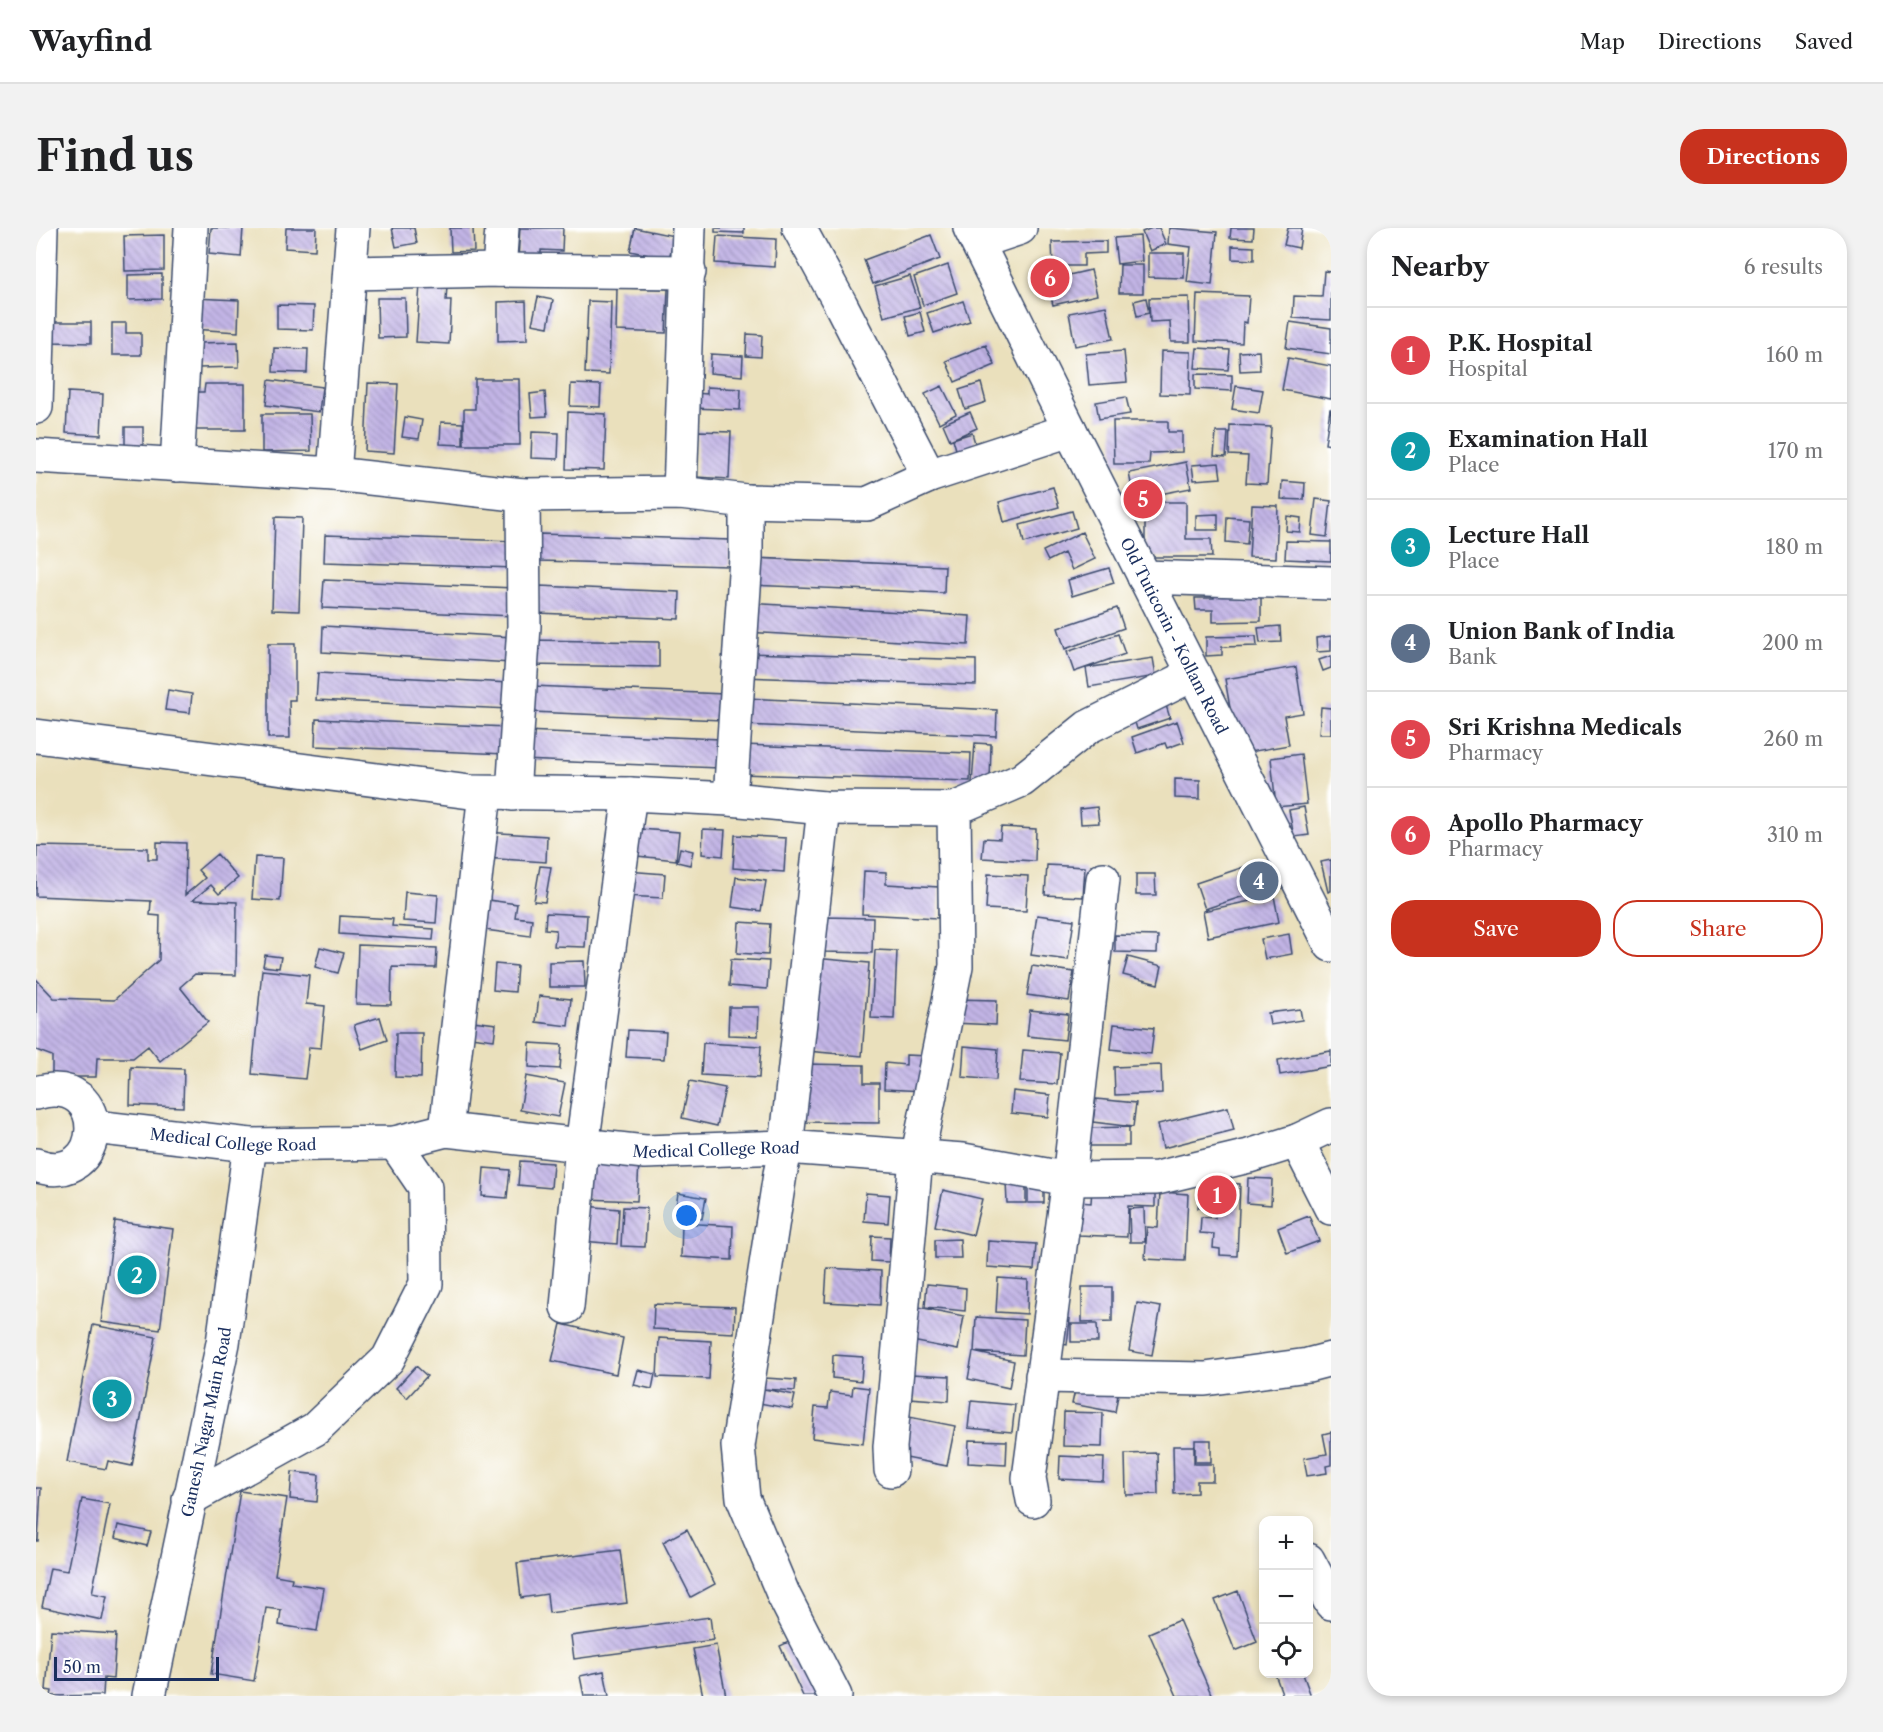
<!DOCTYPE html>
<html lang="en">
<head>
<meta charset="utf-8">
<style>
  body { margin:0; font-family:"Libre Caslon Text",serif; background:#f2f2f2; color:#202124 }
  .controls { position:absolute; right:18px; bottom:18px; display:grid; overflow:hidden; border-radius:12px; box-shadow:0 3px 9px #0003 }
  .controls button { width:54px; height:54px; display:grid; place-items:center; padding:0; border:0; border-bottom:2px solid #e0e0e0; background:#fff; color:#202124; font:30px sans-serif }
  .scale { position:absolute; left:18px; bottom:15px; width:165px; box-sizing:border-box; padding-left:6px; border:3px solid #1b2f5e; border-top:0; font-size:16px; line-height:21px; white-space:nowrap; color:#1b2f5e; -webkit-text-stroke:4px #fff; paint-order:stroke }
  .you { position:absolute; left:651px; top:988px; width:21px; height:21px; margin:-15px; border:4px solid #fff; border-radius:50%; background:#1a73e8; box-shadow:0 0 0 9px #1a73e833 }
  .badge { display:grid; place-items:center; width:39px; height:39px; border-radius:50%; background:#c8321e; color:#fff; font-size:20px; font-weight:700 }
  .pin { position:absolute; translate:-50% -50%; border:3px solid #fff; box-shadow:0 2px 6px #0006 }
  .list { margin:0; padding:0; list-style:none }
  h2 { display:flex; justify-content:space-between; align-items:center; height:78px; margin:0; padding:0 24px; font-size:26px }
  h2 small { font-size:20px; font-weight:400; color:#757577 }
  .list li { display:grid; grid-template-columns:39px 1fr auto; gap:18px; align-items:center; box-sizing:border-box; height:96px; padding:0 24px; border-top:2px solid #e0e0e0 }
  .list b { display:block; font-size:22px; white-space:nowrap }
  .list p { margin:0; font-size:20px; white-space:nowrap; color:#757577 }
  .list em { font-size:20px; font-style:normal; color:#757577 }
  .actions { display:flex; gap:12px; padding:18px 24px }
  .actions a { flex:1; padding:14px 0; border:2px solid #c8321e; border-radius:24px; text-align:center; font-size:21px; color:#c8321e }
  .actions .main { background:#c8321e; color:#fff }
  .icon { flex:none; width:33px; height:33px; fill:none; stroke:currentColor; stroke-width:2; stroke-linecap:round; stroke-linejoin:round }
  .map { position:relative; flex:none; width:1295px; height:1468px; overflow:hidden; border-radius:24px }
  header { display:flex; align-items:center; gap:36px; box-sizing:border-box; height:84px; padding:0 30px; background:#fff; border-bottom:2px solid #e0e0e0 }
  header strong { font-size:28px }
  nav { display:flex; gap:33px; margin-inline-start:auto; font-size:21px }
  .intro { display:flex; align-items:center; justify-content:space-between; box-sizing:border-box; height:144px; padding:0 36px }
  h1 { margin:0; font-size:42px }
  .button { padding:15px 27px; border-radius:24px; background:#c8321e; color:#fff; font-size:21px; font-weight:700 }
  main { display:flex; gap:36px; padding:0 36px }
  aside { flex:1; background:#fff; border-radius:24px; box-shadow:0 3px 9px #0003 }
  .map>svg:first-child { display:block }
  .building { fill:url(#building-back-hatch) }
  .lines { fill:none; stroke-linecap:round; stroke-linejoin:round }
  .minor-casing { stroke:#3a4a6c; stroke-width:36 }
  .major-casing { stroke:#3a4a6c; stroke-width:36 }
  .minor { stroke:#fff; stroke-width:33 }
  .major { stroke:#fff; stroke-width:33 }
  .labels { text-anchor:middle; stroke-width:5; stroke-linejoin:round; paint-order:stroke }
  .street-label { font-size:16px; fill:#1b2f5e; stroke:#fff }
</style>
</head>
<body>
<header>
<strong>Wayfind</strong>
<nav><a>Map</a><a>Directions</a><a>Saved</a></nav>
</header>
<div class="intro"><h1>Find us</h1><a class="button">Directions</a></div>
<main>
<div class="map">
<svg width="1295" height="1468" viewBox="0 0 1295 1468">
  <defs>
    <pattern id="building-back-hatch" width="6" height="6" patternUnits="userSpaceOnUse" patternTransform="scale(1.5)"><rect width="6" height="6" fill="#c3b5e6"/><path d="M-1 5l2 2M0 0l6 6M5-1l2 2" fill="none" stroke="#9e94be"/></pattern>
  </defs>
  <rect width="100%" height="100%" fill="#fff"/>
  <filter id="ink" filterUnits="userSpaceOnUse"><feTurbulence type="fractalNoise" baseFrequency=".0167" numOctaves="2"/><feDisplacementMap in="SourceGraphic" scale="12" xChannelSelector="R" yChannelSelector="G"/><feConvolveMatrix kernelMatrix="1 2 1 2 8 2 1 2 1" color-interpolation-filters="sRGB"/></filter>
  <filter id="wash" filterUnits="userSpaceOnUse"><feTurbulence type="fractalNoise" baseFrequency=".008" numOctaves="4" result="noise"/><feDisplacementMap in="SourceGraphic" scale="24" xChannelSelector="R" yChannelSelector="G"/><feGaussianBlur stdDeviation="1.35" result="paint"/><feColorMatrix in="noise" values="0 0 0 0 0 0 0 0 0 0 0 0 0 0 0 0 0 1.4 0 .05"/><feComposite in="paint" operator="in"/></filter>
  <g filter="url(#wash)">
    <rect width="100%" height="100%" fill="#eae0bc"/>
    <g id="blocks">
      <path class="building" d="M175,0H207L205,29L173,26Z
        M250,0H280L279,22L249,20Z
        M356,0H378L381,15L360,19Z
        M414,0H437L438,23L415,24Z
        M484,0H527L526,23L505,22V31H482Z
        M599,0L638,8L633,31L594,23Z
        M679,0H708V5L679,4Z
        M1116,0H1123L1130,16L1114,23L1106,4Z
        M1133,0L1181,4L1176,57L1151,54L1155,19L1132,16Z
        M1195,0H1218L1217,11L1194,10Z
        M1252,0H1266L1263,20L1248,17Z
        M128,7V42L89,43L88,8Z
        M895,7L904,31L837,56L828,32Z
        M681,8L740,11L739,39L679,35Z
        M1104,8L1106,33L1081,36L1078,10Z
        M1070,13V25L1048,26V38H1017L1016,14Z
        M1196,18L1218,19V32L1196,31Z
        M1112,25H1148V50L1112,49Z
        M912,37L921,65L887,77L878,49Z
        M1084,37H1107V65H1083Z
        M1055,42L1061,67L1017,77L1011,52Z
        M1288,43L1295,44V92L1257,90L1258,68L1286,69Z
        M126,46V71L92,72V47Z
        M874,48L884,79L848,89L839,58Z
        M384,56L411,58L410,72H415L413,116L380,114Z
        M581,60L632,61L630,105L580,103Z
        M1161,66L1213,68L1211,95L1207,94L1206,115L1159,113Z
        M502,69L517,72L512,99L496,96Z
        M1153,69L1154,114H1135L1134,93L1114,94L1113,70Z
        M157,70L203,72L202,104L156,101Z
        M341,70H369L370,109L342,110Z
        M1110,70L1113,85L1101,88L1098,73Z
        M490,73L491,112L462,113V74Z
        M552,73L575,74L573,146L549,145Z
        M927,73L934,93L898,105L891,85Z
        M241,77L278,78L277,102L241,101Z
        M1070,78L1077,111L1039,118L1033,85Z
        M884,84L889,104L874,108L869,88Z
        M15,94H55V115L15,114Z
        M1254,94L1295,100V126L1250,120Z
        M76,95H90V105H105V127H76Z
        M711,106L726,107L725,129L710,128Z
        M202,114L203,139L162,140V115Z
        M950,117L959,137L919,154L910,133Z
        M238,120L272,121L271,145L237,144Z
        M1161,120L1194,122L1192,142L1159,140Z
        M1088,123L1091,154L1053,157L1050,126Z
        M1125,123L1155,124L1154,167L1124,166Z
        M1223,123L1224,142L1204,143L1203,124Z
        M675,126L707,128L706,148L674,145Z
        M1252,130L1295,138V171L1246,162Z
        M1159,146L1196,147V163L1159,161Z
        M439,151H483L484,217H428V181H439Z
        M233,152L286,159L283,184L230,177Z
        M332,155L362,156L358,225L329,223Z
        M945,155L950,174L929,181L923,162Z
        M169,156H209V202H152V164H168Z
        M535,156L565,157L564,179L534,178Z
        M906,158L920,186L903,195L889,166Z
        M1200,158L1227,162L1223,185L1196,181Z
        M671,159L705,161L704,182L658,180L659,165L671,166Z
        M32,164L67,166L65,207L30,205Z
        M509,164L511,188L496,189L494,166Z
        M1090,169L1094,186L1063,191L1060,174Z
        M1294,181H1295V217L1289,216Z
        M532,184L570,186L568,242L530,241Z
        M934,184L941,200L914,212L907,196Z
        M226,186H274L275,223L226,224Z
        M369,189L386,192L383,211L366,209Z
        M1077,193H1132V204H1146V224L1114,225L1113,236H1078Z
        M405,194L427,195V217L404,216Z
        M1194,197L1235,199L1231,256L1210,255L1212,228L1193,227Z
        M89,199H107V221L89,222Z
        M662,203L695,204L693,251L660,249Z
        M496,204L523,205L522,231L495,230Z
        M1180,204H1192L1190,229L1178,228Z
        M936,205L940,218L921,225L917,211Z
        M1150,234L1155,260L1098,271L1093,245Z
        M1183,235L1185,250L1158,252L1156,237Z
        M1246,253L1269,255L1268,272L1245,271Z
        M1017,259L1023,279L968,294L963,274Z
        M1280,271L1295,273L1291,309L1276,307Z
        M1109,274H1150V311H1175L1176,329H1109Z
        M1216,277L1242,278L1240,330L1213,329Z
        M1036,283L1041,300L988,315L984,297Z
        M1182,286V302H1160V287Z
        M1251,288L1265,290L1264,304L1250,303Z
        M239,289L266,290L263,383L236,382Z
        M1191,289L1213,291L1211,316L1190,314Z
        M1046,304L1059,331L1036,342L1028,325L1012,333L1007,323Z
        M503,306L694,312L693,338L503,333Z
        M289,307L480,313V340L288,334Z
        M1250,313L1295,314V333L1249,331Z
        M716,330L909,338L908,365L714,357Z
        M1073,340L1078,355L1036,368L1032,352Z
        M288,352L478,360V388L286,380Z
        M1225,356V393L1177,394V382H1160L1159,370H1178V357Z
        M503,358L644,364L643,391L502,385Z
        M711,375L934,388L932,417L710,404Z
        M1081,380L1088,400L1029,421L1022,400Z
        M287,398L477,409L476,435L286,424Z
        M1244,398L1245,414L1224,415L1222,400Z
        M1082,406L1089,426L1038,444L1031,424Z
        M1220,408L1221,418L1186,419V427L1170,428V409Z
        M1295,408V423L1281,424L1280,410Z
        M492,412L623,414V439L492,437Z
        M232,416H259V472H253L254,510H232Z
        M708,425L940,432V457L707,449Z
        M1295,428V440L1287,443L1283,432Z
        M1117,430L1120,448L1053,459L1050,440Z
        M1260,439L1267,485L1248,488L1253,517L1202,526L1189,451Z
        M282,445L474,455L473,481L280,472Z
        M496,458L688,466L686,492L496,484Z
        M132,462L156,466L154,485L129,482Z
        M710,470L961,482L960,508L709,497Z
        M1128,471L1134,490L1101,501L1095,481Z
        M1285,479L1295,480V506H1283Z
        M280,491L472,499L470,526L279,518Z
        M1141,493L1148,514L1131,520L1129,515L1101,525L1096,509Z
        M487,503L684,511L683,540L486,532Z
        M939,515L955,516L954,555H936Z
        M706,517L935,525L934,553L705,546Z
        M1265,526L1271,576L1240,579L1235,530Z
        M1139,551L1164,552V571L1139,570Z
        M1061,579L1063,595L1045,596L1044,581Z
        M1268,579L1273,607L1258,609L1253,582Z
        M965,599L1000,601L999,633L946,630L948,610L964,611Z
        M603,601L643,604L640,632L601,628Z
        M667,601L689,602L687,628L666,626Z
        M449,604L511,608L510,634L448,630Z
        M699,607L750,610L748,644L697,640Z
        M121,614L150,615L149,667L169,650L162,642L181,626L202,650L183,666L175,657L157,672L201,674L200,747L159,746L144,759L172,794L124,833L112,818L97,830H61L60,849H16V828L0,822V751L18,770L78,772L123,732L124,688L114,687L115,673L0,668L1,618L112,620V631H121Z
        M644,620L657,623L654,637L641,634Z
        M219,629L247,630L244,673L216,671Z
        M1295,632V663L1292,664L1285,634Z
        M1220,635L1229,661L1169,681L1160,655Z
        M1011,637L1049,639L1047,669L1009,667Z
        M504,638L515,639L509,674L498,673Z
        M591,643L629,646L627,670L590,668Z
        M828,643L850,644V656L903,659L902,690L826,686Z
        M952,646L992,648L990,683L950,681Z
        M1100,646H1119L1120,667H1100Z
        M700,649L730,653L725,683L696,679Z
        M369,664L402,667L400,695L367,693Z
        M1238,668L1243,694L1172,709L1167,683Z
        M445,671L481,676L479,689L496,691L494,708L442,701Z
        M510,685L551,687L549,719L518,718L520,702L509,701Z
        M1001,687L1038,692L1032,732L995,727Z
        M304,688L357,691L356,698L398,701L397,712L303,706Z
        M788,689L837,690L836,725L787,724Z
        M703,694L734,696L732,727L701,725Z
        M1253,706L1256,726L1229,731L1225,711Z
        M1079,707L1122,708L1121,725L1079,724Z
        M322,717L401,720L400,740L356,739L355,777L320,776Z
        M284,719L308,725L302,745L279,739Z
        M839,722L861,723L858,791L835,790Z
        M229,727L245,729L243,740L227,738Z
        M1092,729L1126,738L1122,756L1087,747Z
        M778,730L833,735L826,828L771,823Z
        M695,731L733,733L731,761L693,758Z
        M548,733L549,759H513V734Z
        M459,736L481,738L479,764L457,762Z
        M996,738L1038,744L1033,773L991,767Z
        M226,742L273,747L270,776L289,778L285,820L273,819L269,851L216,846Z
        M503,768L535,771L532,798L500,794Z
        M917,771L961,772L960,797L917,795Z
        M693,779H723L722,808L692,807Z
        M1264,781L1266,792L1234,797L1232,785Z
        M994,782L1032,786L1029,812L991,808Z
        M344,789L351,812L326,821L318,797Z
        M429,792L460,796L458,812L427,808Z
        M1078,796L1118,800L1115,826L1075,821Z
        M592,802L630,804L628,831L590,829Z
        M360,805H386L385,850L359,849Z
        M494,815L526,817L524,841L493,839Z
        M667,815L725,818L723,850L665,847Z
        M928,818L962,821L960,852L926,849Z
        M987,822L1024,825L1021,856L984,854Z
        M1295,823V838L1244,847L1242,832Z
        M870,827L891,828L889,863L848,861L849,835L870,837Z
        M765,836L828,837V855H843V895L765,894Z
        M1125,837L1126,865L1079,867L1078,839Z
        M95,839L148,841L147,879L94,877Z
        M490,848L529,855L522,889L484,882Z
        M654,853L689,860L681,898L646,890Z
        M977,863L1014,867L1012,889L975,885Z
        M1060,871L1100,875L1097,899L1057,894Z
        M1192,879L1198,902L1127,920L1122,896Z
        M1093,899V918H1050V900Z
        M552,932L603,934L601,973L550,971Z
        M484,933L517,935L515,960L482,957Z
        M448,940L474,942L471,970L446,968Z
        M1212,950L1236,951L1235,977L1211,975Z
        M970,954H990V975H971Z
        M1179,954L1204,956L1201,1028L1184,1027V1021L1177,1020L1178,1006L1164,1005L1165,989L1179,990L1180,981L1162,980L1164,962L1179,964Z
        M992,956L1008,957V975H992Z
        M1056,961L1119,963V979L1092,978L1091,1009L1042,1007L1043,974L1055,975Z
        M907,962L946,971L937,1007L899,998Z
        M1124,964L1152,966L1149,1033L1109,1031L1111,999L1122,1000Z
        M642,965L670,970L666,991L639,986Z
        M830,965L854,967L852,995L828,993Z
        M548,978L583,981L581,1016L546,1013Z
        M587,979L611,980L609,1019L585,1018Z
        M1108,980L1109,1014H1094L1093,981Z
        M1273,988L1283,1013L1251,1025L1242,1000Z
        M79,993L137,1001L124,1102L65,1094Z
        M646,995L697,998L696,1032L645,1029Z
        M836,1008L854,1009L853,1034L835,1033Z
        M924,1011L925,1030H899V1012Z
        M952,1013L1000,1016L998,1042L951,1039Z
        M791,1040L845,1043L844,1077L789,1074Z
        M962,1050L992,1052L991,1086L960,1084Z
        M891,1056L930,1060L929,1083L889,1079Z
        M1046,1059H1076V1093L1046,1094Z
        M1101,1075L1125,1079L1116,1127L1093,1123Z
        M618,1076L699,1079L698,1105L617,1101Z
        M877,1078L928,1088L922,1122L871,1112Z
        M940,1089L989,1092L987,1127L938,1124Z
        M1022,1089L1034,1091L1031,1117L1019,1115Z
        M525,1096L587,1110L580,1146L516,1133Z
        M1035,1096H1061L1062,1114H1035Z
        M57,1097L120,1109L96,1238L72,1233L70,1241L31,1234Z
        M623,1110L675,1113L673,1151L621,1149Z
        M937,1124L978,1133L973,1160L932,1151Z
        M797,1127L827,1129L825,1153L796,1150Z
        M380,1138L391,1148L371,1170L360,1160Z
        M602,1142L619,1146L616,1161L598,1157Z
        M875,1146L914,1148L913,1173L873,1170Z
        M729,1150L760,1152L759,1163L728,1161L759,1167L756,1181L717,1174L720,1160L728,1161Z
        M1041,1153L1083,1161L1079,1184L1036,1176Z
        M817,1158L833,1160L827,1216L776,1210L779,1179L792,1180L794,1164L816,1167Z
        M935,1173L979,1177L976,1204L932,1200Z
        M1028,1184L1067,1185L1066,1219L1027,1218Z
        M863,1187L919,1198L911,1238L855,1227Z
        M1295,1204V1237L1290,1238L1291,1245L1271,1248L1268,1230L1291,1226L1287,1206Z
        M933,1212L971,1213L970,1237L932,1235Z
        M1159,1212H1175V1234H1159Z
        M1137,1218H1158V1236H1177V1253H1161V1265L1138,1266Z
        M1121,1225L1122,1266L1090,1267L1089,1226Z
        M1024,1228L1068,1230L1067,1253L1023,1251Z
        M256,1244L283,1247L281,1274L254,1271Z
        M0,1260H5L2,1313H0Z
        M204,1263L251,1270L239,1347L256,1350L255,1355L288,1360L281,1403L243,1397L245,1382L230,1380L218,1453L175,1446Z
        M46,1271L74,1276L56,1365L71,1368L66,1392L6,1379L14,1340L31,1343Z
        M82,1297L115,1304L111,1318L79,1310Z
        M651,1301L679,1356L655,1369L627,1314Z
        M584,1322L591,1375L513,1385L511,1366L485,1370L481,1335Z
        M1202,1363L1221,1414L1199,1423L1179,1372Z
        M674,1389L677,1412L538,1431L535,1408Z
        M1143,1392L1176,1468H1141L1113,1405Z
        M15,1402L80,1406L77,1451L68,1450L67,1467L15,1468L16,1463L10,1462Z
        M767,1407L795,1468H767L744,1418Z
        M680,1417L690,1468H667L657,1421Z
        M568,1443L573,1468H548L544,1448Z
        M1239,1446H1267L1275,1468H1247Z"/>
    </g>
  </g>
  <g filter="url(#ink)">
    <use href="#blocks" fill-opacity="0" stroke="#3a4a6c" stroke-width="1.5"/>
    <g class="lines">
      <g class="minor-casing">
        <g id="minor">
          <path d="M763,0L805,77L893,248L1034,202"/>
          <path d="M942,14L984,0"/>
          <path d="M463,42L466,0"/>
          <path d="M314,45L463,42L653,44"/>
          <path d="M0,179L5,0"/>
          <path d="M0,228L298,246L487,267L644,265L710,273L831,276L893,248"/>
          <path d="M141,237L155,0"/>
          <path d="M298,246L317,0"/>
          <path d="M644,265L653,0"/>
          <path d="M1108,349L1295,355"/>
          <path d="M0,508L434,564L594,566L694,571L788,580L918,581L986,552L1052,499L1158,446"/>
          <path d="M477,566L488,398L487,267"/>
          <path d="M694,571L710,330V273"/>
          <path d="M788,580L750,919L744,946L702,1218L707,1270L748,1368L799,1468"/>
          <path d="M0,865C78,842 71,963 0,937"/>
          <path id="s1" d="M58,899L214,917L359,915L410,902L609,924L750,919L927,932L1033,951L1121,950L1213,928L1261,913L1295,897"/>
          <path d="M410,902L449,565"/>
          <path d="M1261,913L1295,980"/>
          <path d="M531,1079L546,918L594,566"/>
          <path d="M1006,1148L1169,1151L1272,1137L1295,1131"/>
          <path d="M855,1242L854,1219L879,941L920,738L918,581"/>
          <path d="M153,1271L279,1201L352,1131L390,1056L389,959L359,915"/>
          <path d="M997,1272L993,1250L1033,951L1067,651"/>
          <path d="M1272,1332L1295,1375"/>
          <path id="s2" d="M113,1468L187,1115L214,917"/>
        </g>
      </g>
      <g class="major-casing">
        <g id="major">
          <path id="s3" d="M934,0L1034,202L1295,717"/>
        </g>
      </g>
      <use href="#minor" class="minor"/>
      <use href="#major" class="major"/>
    </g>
  </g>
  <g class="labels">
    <g class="street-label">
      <text dy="6" stroke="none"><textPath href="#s3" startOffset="456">Old Tuticorin - Kollam Road</textPath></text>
      <text dy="6" stroke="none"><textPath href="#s1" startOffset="140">Medical College Road</textPath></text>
      <text dy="6" stroke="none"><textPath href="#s1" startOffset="626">Medical College Road</textPath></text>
      <text dy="6" stroke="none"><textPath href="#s2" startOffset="280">Ganesh Nagar Main Road</textPath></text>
    </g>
  </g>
</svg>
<div class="controls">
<button>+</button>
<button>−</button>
<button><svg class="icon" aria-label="locate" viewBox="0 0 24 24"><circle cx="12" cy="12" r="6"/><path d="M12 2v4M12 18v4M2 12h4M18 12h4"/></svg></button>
</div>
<div class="scale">50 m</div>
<div class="you"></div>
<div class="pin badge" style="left:1181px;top:967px;background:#e0444e">1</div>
<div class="pin badge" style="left:101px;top:1047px;background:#0f9aa8">2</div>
<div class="pin badge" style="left:76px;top:1171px;background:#0f9aa8">3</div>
<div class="pin badge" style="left:1223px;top:653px;background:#5c6f8a">4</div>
<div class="pin badge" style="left:1107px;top:271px;background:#e0444e">5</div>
<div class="pin badge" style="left:1014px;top:50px;background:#e0444e">6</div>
</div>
<aside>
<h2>Nearby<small>6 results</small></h2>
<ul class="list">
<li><span class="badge" style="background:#e0444e">1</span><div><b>P.K. Hospital</b><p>Hospital</p></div><em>160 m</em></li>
<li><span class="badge" style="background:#0f9aa8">2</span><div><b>Examination Hall</b><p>Place</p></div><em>170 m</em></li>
<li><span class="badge" style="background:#0f9aa8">3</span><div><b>Lecture Hall</b><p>Place</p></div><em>180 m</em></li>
<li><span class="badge" style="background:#5c6f8a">4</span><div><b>Union Bank of India</b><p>Bank</p></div><em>200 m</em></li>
<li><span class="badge" style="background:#e0444e">5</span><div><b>Sri Krishna Medicals</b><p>Pharmacy</p></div><em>260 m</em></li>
<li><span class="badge" style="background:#e0444e">6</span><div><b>Apollo Pharmacy</b><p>Pharmacy</p></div><em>310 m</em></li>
</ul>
<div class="actions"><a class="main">Save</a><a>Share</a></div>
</aside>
</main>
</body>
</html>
